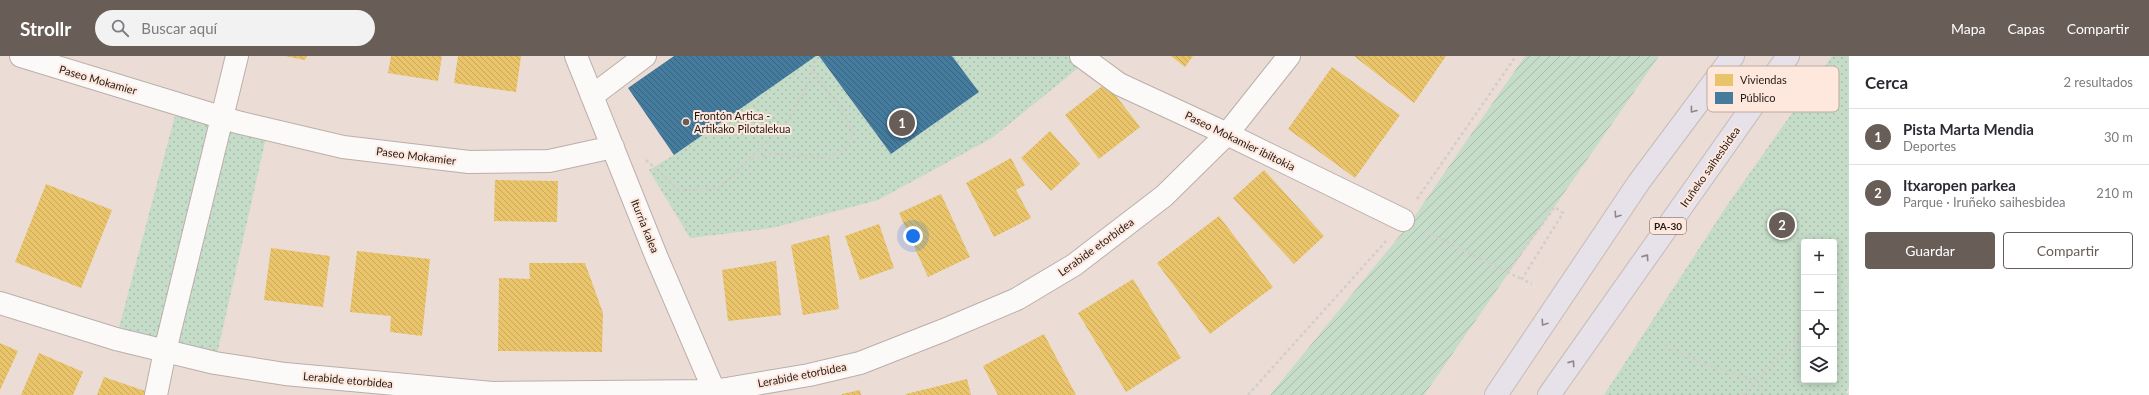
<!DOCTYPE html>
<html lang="es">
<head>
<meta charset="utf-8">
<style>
  body { margin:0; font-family:Lato,sans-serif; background:#f2f2f3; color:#2b2b33 }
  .controls { position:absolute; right:12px; bottom:12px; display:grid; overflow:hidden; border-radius:4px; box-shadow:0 2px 10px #0003 }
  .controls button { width:36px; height:36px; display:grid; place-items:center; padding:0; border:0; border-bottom:1px solid #e1e1e2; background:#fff; color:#2b2b33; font:20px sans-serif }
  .you { position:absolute; left:913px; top:180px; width:14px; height:14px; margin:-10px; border:3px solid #fff; border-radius:50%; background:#1a73e8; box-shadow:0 0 0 6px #1a73e833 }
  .badge { display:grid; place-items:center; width:26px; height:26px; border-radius:50%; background:#695d58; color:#fff; font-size:13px; font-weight:700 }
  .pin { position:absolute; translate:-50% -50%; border:2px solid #fff; box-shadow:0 1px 4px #0006 }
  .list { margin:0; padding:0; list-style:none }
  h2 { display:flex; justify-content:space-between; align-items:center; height:52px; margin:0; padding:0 16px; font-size:17px }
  h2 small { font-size:13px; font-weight:400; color:#7c7c81 }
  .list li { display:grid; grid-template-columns:26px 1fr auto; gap:12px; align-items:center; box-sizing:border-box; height:56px; padding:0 16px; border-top:1px solid #e1e1e2 }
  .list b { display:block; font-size:15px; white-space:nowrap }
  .list p { margin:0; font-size:13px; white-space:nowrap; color:#7c7c81 }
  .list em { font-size:13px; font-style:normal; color:#7c7c81 }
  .actions { display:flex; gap:8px; padding:12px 16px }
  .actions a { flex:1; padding:9px 0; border:1px solid #695d58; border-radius:4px; text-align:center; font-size:14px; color:#695d58 }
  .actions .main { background:#695d58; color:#fff }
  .icon { flex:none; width:22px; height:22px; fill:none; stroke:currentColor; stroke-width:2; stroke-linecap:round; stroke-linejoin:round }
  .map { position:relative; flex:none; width:1849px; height:339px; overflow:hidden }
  header { display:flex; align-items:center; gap:24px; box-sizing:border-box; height:56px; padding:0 20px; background:#695d58; color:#fff }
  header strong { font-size:19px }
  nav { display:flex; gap:22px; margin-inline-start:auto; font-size:14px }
  .search { width:280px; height:36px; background:#f2f2f3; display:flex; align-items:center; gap:10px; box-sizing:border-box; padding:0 14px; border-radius:22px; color:#7c7c81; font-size:15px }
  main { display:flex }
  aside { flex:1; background:#fff }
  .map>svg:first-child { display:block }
  .grass { fill:url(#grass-dots); fill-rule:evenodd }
  .garden { fill:url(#garden-furrows) }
  .homes { fill:url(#homes-back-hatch) }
  .public { fill:url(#public-back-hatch) }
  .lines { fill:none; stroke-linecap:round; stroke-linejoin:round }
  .minor-casing { stroke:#bbafaa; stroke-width:24 }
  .highway-casing { stroke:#c3bcb8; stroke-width:24 }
  .path { stroke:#d2cecc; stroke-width:2.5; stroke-dasharray:3 3; stroke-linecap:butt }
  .minor { stroke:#fcfaf9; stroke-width:22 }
  .highway { stroke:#e7e1e9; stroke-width:22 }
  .oneway { stroke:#8f8789 }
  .poi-dot { fill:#695d58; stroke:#fee8dd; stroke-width:1.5 }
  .labels { text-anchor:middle; stroke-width:4; stroke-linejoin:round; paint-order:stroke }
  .shield { fill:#fee8dd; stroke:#655750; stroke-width:1 }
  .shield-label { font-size:10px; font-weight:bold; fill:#231914 }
  .street-label { font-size:11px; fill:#231914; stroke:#fee8dd }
  .poi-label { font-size:11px; fill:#231914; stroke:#fee8dd; text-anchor:start }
  .key { fill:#fee8dd; stroke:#bcaaa1; stroke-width:1 }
  .key-label { font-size:11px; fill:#231914 }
</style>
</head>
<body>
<header>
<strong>Strollr</strong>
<div class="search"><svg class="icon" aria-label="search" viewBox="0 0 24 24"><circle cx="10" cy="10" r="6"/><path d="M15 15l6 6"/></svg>Buscar aquí</div>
<nav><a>Mapa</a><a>Capas</a><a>Compartir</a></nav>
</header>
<main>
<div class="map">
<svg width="1849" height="339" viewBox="0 0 1849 339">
  <defs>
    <pattern id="grass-dots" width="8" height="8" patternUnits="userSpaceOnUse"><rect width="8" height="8" fill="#c5dcc8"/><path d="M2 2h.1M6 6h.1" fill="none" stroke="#a9bcab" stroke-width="1.8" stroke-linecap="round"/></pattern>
    <pattern id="garden-furrows" width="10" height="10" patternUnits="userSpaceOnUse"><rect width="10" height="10" fill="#c5dcc8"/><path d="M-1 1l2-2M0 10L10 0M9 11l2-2" fill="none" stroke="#a9bcab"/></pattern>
    <pattern id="homes-back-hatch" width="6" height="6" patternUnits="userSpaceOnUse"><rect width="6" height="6" fill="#e9c46a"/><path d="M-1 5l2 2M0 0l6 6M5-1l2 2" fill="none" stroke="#c8a85b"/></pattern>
    <pattern id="public-back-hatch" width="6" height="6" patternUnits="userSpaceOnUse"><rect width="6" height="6" fill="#457b9d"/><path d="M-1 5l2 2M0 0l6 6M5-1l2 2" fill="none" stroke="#39647f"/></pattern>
  </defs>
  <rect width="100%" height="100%" fill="#ebdcd5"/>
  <path class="grass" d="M816,0H819L891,98L979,36L952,0H1093L992,82L878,144L772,172L690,182L649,114L674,99Z
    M1832,0H1849V331L1846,336L1849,339H1604L1726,151ZM1804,186H1834V324H1804Z
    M178,48L268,73L215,307L116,283Z"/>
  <path class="garden" d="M1525,0H1659L1424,339H1270L1410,167Z"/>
  <path class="homes" d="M285,0H307L305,4Z
    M391,0H442L438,25L388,17Z
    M458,0H521L516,36L454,27Z
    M1171,0H1193L1185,11Z
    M1354,0H1446L1414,47Z
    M1332,11L1400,59L1355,122L1288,73Z
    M1106,27L1140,71L1099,103L1065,59Z
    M1050,75L1080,108L1051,135L1021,102Z
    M1011,102L1025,129L1016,134L1031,162L994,181L966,127Z
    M1264,114L1324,180L1294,208L1233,142Z
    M495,124L558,125L557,166L494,165Z
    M46,128L112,154L81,232L15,206Z
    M941,138L970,201L928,221L899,157Z
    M1219,160L1273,231L1210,278L1157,207Z
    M879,168L894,212L860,224L845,180Z
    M829,179L839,253L803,259L791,189Z
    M271,192L330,200L323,251L264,244Z
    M357,195L430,203L422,280L390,276L391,260L350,256Z
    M776,205L781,259L728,265L722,214Z
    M529,207H585L603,257L602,296L498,295L499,222L530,223Z
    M1133,223L1181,302L1126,336L1078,257Z
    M1044,278L1076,339H998L983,310Z
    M0,287L18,295L0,334Z
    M39,297L83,316L73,339H21Z
    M104,321L148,336L147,339H97Z
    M967,323L971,339H906V338Z
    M860,334L861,339H842V338Z"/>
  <path class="public" d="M674,0H816L674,99L628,32Z
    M819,0H952L979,36L891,98Z"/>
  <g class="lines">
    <g class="minor-casing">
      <path id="minor" d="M21,0L237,66L343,91L469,106L549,105L613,91
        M576,0L657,202L716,339
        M1081,0L1119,28L1227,78L1403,164
        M592,40L645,0
        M0,247L116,283L215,307L285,318L406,329L492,337L714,335L809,319L860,307L944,274L1017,243L1074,209L1164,140L1227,78L1289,0
        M156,339L165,295L237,0"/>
    </g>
    <g class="highway-casing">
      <path id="highway" d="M1496,339L1639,126L1733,0
        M1549,339L1788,0"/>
    </g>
    <path class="path" d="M751,103L775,98L828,102L847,91L853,76L844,56L813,16
      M646,104L681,135L718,133L784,71L804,37L818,0
      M1417,143L1516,0
      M1425,175L1507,216L1555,151L1563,157L1522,223L1532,228
      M1507,216L1522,223
      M1834,244L1849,228
      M1665,291L1702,307L1756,325L1766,339
      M1248,339L1387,184
      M1743,339L1804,275"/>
    <use href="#minor" class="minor"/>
    <use href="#highway" class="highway"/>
  </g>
  <defs><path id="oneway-chevron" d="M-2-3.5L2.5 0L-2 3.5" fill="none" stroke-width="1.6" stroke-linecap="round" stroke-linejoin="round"/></defs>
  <g class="oneway">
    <use href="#oneway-chevron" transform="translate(1693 54) rotate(127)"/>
    <use href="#oneway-chevron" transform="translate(1617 159) rotate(124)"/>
    <use href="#oneway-chevron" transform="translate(1646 201) rotate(-55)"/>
    <use href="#oneway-chevron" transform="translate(1544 267) rotate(124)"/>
    <use href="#oneway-chevron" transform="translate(1572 307) rotate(-55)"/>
  </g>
  <circle class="poi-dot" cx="686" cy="66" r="4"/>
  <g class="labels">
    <rect class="shield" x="1650" y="162" width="36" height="16" rx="3"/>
    <g class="shield-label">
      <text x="1668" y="174">PA-30</text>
    </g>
    <g class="street-label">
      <text transform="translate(98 24) rotate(16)" y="4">Paseo Mokamier</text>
      <text transform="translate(1240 85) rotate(26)" y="4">Paseo Mokamier ibiltokia</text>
      <text transform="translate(416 100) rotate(7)" y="4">Paseo Mokamier</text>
      <text transform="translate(1710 111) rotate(-55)" y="4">Iruñeko saihesbidea</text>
      <text transform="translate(645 170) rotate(68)" y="4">Iturria kalea</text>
      <text transform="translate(1096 191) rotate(-36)" y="4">Lerabide etorbidea</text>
      <text transform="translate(802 319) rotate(-11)" y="4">Lerabide etorbidea</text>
      <text transform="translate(348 324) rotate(5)" y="4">Lerabide etorbidea</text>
    </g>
    <g class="poi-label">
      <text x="694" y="64">Frontón Artica -<tspan x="694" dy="13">Artikako Pilotalekua</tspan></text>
    </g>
  </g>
  <rect x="1707" y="10" width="132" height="46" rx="6" class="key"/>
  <rect x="1715" y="18" width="18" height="12" fill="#e9c46a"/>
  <rect x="1715" y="36" width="18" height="12" fill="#457b9d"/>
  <g class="key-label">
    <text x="1740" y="28">Viviendas</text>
    <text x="1740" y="46">Público</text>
  </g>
</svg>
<div class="controls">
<button>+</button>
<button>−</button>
<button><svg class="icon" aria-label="locate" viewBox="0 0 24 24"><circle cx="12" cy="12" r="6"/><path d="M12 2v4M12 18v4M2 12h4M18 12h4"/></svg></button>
<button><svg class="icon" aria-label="layers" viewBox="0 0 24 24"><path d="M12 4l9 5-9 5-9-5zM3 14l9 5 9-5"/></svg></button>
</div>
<div class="you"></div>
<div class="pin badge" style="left:902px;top:67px">1</div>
<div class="pin badge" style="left:1782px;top:169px">2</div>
</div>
<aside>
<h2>Cerca<small>2 resultados</small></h2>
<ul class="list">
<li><span class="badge">1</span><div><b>Pista Marta Mendia</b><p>Deportes</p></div><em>30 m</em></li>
<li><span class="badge">2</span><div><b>Itxaropen parkea</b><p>Parque · Iruñeko saihesbidea</p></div><em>210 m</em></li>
</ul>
<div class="actions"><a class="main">Guardar</a><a>Compartir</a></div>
</aside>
</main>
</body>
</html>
